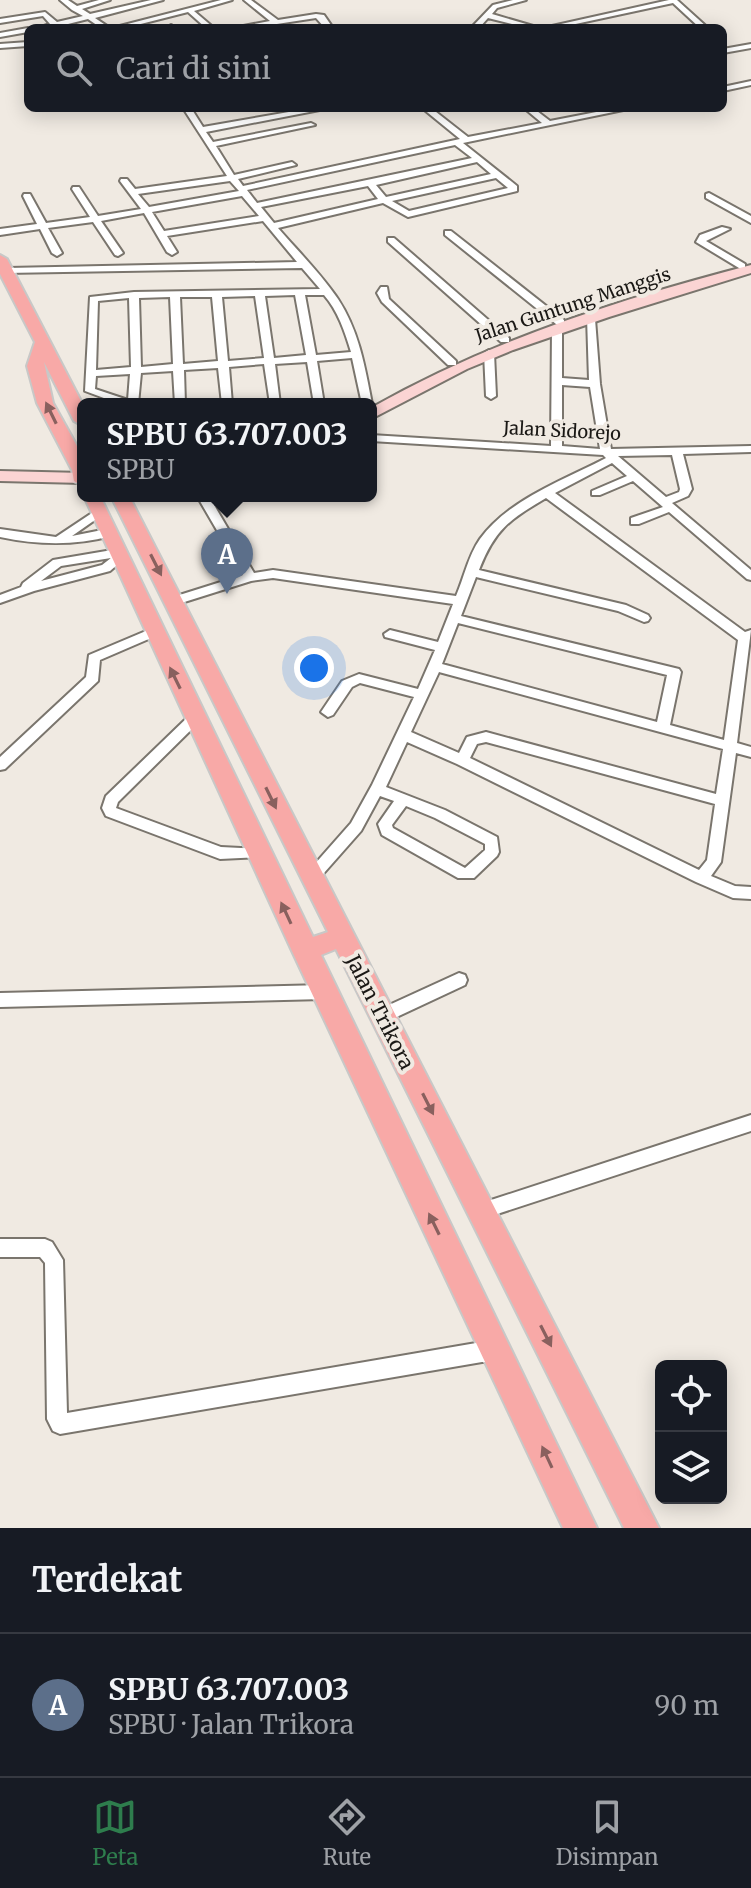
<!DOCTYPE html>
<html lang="id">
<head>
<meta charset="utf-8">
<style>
  body { margin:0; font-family:Merriweather,serif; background:#242831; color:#f1f3f6 }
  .controls { position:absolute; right:24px; bottom:24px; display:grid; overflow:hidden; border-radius:12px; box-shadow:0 4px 20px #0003 }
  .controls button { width:72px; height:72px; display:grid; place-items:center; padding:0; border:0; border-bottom:2px solid #363941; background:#171b24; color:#f1f3f6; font:40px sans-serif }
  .you { position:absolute; left:314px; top:668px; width:28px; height:28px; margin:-20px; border:6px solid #fff; border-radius:50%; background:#1a73e8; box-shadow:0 0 0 12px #1a73e833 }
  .badge { display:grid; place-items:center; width:52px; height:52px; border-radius:50%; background:#2e7d4d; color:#fff; font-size:26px; font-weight:700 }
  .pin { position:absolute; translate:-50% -66px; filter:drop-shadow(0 2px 4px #0008) }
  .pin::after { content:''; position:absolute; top:42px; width:28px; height:24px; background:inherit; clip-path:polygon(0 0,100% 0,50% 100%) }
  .popup { position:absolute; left:77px; top:398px; width:300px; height:104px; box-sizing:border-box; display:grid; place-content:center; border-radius:12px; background:#171b24; filter:drop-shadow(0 2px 6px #0005); font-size:26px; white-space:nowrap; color:#9ea1a6 }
  .popup b { font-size:30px; color:#f1f3f6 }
  .popup::after { content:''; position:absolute; left:50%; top:100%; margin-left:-16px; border:16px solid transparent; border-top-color:#171b24 }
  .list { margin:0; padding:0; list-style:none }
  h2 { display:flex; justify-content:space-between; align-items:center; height:104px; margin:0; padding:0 32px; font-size:34px }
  h2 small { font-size:26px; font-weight:400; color:#9ea1a6 }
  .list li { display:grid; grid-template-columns:52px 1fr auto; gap:24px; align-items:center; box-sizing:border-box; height:144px; padding:0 32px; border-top:2px solid #363941 }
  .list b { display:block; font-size:30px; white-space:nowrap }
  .list p { margin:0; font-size:26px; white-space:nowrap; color:#9ea1a6 }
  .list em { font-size:26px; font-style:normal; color:#9ea1a6 }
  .icon { flex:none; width:44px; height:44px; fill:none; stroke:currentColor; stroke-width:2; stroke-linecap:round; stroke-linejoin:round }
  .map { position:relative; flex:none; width:751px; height:1528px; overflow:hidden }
  .search { position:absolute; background:#171b24; box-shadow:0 4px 20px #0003; left:24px; right:24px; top:24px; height:88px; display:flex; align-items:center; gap:20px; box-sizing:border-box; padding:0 28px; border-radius:12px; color:#9ea1a6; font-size:30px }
  .sheet { height:248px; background:#171b24 }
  nav { display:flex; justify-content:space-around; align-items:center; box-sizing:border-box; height:112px; border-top:2px solid #363941; background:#171b24; font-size:22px; color:#9ea1a6 }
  nav a { display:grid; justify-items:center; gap:4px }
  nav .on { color:#2e7d4d }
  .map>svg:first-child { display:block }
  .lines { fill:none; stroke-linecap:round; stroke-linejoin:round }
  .street-casing { stroke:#7a756d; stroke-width:4 }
  .secondary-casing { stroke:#7a756d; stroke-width:4 }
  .primary-casing { stroke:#c8c8c7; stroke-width:4 }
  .street { fill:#fff; fill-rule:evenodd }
  .secondary { fill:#fbd4d3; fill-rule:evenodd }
  .primary { fill:#f8a9a7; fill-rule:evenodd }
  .oneway { fill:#89605e }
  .labels { text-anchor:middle; stroke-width:8; stroke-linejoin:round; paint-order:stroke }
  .far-street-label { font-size:18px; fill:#1a1815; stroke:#f0eae2 }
  .street-label { font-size:20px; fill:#1a1815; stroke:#f0eae2 }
</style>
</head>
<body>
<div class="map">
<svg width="751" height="1528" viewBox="0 0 751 1528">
  <rect width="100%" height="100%" fill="#f0eae2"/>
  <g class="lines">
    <g class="street-casing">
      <path id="street" d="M60,0H68L77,6L99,0H110L82,9L90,14L151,0H163L95,18L110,28H101L88,19L60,26L62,28H38L50,24L43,16L0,23V19L45,12L57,22L83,16L72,10Z
        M221,0H232L194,11L214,28H206L188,12L125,28H112Z
        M244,0H251L278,20L316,14L324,15L333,28H325L316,18L251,28H233L270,21Z
        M513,0H526L497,8L492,14L540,28H528L488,18L479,28H471L493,5Z
        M669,0H677L708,28H700L673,3L557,28H543Z
        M171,25L176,28H168Z
        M28,28V32L0,37V33Z
        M28,42V46L0,48V44Z
        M751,44V48L723,53V49Z
        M751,81V85L723,91V87Z
        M183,108H191L203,127L312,108H330L206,132L213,142L311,123L315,125L216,146L234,175L292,162L296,165L238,179L243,186L460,139L422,108H431L468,137L542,123L524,108H533L550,121L617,108H633L463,143L517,186V191L408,217L383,203L278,228C298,251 321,274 338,299C359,331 365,367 372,404L371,406V404H362L352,358L317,361L324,404H314L307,362L275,364L280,404H270L264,364L229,367L232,404H222L218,368L184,370L185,404H175L173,371L141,373L138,404H120L85,391L90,297L134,292L320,289L302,268L5,273V269L8,268L297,262L263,221L167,236L177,252L172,255L167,252L144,213L101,221L123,253L118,256L115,255L93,222L48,228L62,253L57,256L52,253L40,229L0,235V229L37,224L23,196L24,194H30L46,223L90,217L72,189L73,187H79L98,216L141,209L120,181L121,179H127L135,189L227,176ZM455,145L472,158L257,203L247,190ZM477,162L491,174L386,197L376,185ZM496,178L508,188L409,211L392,201ZM230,181L239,191L149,207L138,194ZM368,186L378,199L274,223L261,207ZM242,196L259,216L164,231L152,212ZM295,295L306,355L274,358L265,296ZM305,295H324C338,311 345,332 351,352L316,355ZM255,296L264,358L228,361L222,297ZM170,297L173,364L141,367L139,298ZM180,297H212L218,361L183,364ZM129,298L131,367L96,370L98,301ZM130,374L128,400L95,389L96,376Z
        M709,193L751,216V223L706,198V194Z
        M722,227L730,229L706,241L745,264V268H739L696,242L700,235Z
        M445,231H451L564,320V324H556L445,235Z
        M388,238H394L509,338V342H501L388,242Z
        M381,287H387L389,299L456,361V365H448L382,302L377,293Z
        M587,317L595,319L600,384L611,449L751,446V452L683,454L692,489L688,496L672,503L751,570V580L747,579L669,512L639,524H631V518L663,507L633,481L600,495H592V491L627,476L612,463L555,493L745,632L751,630L737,743L751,747V757L736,753L721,862L711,876L735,886L751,887V899L733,898L696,882L457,764L407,742L386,787L445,810L497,837L499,852L497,856L474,878H458L382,835L378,824L394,801L380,796L361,831L316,882H306L303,878L306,874L351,823L372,785L414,697L360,683L352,687L333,715L328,717L321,712L342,681L359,674L418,689L435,650L385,637L384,634L390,630L438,642L453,604L273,578L251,581L178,604H170L168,601L170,598L243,575L197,496H209L210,499L241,496L239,498L214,505L254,573L273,570L456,596C464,578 468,556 480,539C509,499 564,480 606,458L603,455L371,441V435L551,446L552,329L557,326L562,329V378L589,380ZM562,385L590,387L600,449L562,446ZM672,455L680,489L679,492L666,497L618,456ZM546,498L738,640L724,740L670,725L681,672L679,669L461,616L476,577L618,611L644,622L648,621L650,618L648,615L626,605L479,570C495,529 509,520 546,498ZM458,623L667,675L657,722L442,664ZM439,672L723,749L716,794L486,732L467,737L459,753L411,732ZM486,742L715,804L707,860L699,870L470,758L477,744ZM406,806L435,818L485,844V850L465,868L393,828L392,825Z
        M489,350L494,353L496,396L491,399L486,396L484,353Z
        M98,509L102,511V515L72,536L107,529L111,530V536C74,546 38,545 0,537V529L56,537Z
        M118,549L122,550L126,557L110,571L34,591L0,603V595L21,587L23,583L53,560ZM111,558L102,565L41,581L61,566Z
        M153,628L158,629L159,632L158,635L100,660L98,681L5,769L0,770V757L86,677L89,655Z
        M195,713L202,718L200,721L118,802L116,808L221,847L262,849L264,853L262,857L220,859L106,816L102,808L106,796L190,715Z
        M459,973L465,975L467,980L465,985L388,1021L382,1023L376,1021L374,1016L376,1011Z
        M324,985L330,987L332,992L330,997L324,999L0,1007V993Z
        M751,1115V1131L482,1219L476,1217L473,1211L476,1205L482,1203Z
        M0,1239H45L52,1242L63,1260L67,1413L482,1342H498L505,1345L508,1352L505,1359L498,1362H482L60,1434L53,1431L47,1419L45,1263L40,1257H0Z"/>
    </g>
    <g class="secondary-casing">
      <path id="secondary" d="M751,265V273L609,317L513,350L467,369L371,419V408C489,341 620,299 751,265Z
        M0,471L83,473V483L0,481Z"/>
    </g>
    <g class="primary-casing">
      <path id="primary" d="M0,255L7,259L83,405V426L74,421L44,362L53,403L83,457V486L74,481L72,470L37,403L27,366L35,342L0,274Z
        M83,494L100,496L313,937L328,932L111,496H129L659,1528H624L336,949L321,955L597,1528H563L292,951Z"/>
    </g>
    <use href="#street" class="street"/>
    <use href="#secondary" class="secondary"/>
    <use href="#primary" class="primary"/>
  </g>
  <defs><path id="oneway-solid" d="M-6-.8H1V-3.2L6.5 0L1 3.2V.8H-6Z" transform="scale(2)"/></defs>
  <g class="oneway">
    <use href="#oneway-solid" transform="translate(51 413) rotate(-116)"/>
    <use href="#oneway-solid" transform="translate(156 565) rotate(63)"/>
    <use href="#oneway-solid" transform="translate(175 678) rotate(-116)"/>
    <use href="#oneway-solid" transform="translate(271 798) rotate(64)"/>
    <use href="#oneway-solid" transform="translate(286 913) rotate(-115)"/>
    <use href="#oneway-solid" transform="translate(428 1104) rotate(63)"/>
    <use href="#oneway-solid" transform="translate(434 1224) rotate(-116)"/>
    <use href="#oneway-solid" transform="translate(546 1336) rotate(63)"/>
    <use href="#oneway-solid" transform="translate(547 1457) rotate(-115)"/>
  </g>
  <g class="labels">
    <g class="far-street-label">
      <text transform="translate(573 305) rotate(-18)" y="6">Jalan Guntung Manggis</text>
      <text transform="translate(562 431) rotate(3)" y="6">Jalan Sidorejo</text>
    </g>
    <g class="street-label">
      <text transform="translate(380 1012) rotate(63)" y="7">Jalan Trikora</text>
    </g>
  </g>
</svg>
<div class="controls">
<button><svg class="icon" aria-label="locate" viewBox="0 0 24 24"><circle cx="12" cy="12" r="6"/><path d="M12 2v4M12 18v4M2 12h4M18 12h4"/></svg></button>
<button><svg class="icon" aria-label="layers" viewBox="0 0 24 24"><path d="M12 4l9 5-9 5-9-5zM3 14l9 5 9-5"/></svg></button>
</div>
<div class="you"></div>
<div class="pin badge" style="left:227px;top:594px;background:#5c6f8a">A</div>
<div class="popup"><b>SPBU 63.707.003</b>SPBU</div>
<div class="search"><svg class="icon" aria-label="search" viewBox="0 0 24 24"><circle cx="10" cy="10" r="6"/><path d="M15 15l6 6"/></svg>Cari di sini</div>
</div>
<section class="sheet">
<h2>Terdekat<small></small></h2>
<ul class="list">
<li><span class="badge" style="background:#5c6f8a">A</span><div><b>SPBU 63.707.003</b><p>SPBU · Jalan Trikora</p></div><em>90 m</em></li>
</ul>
</section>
<nav>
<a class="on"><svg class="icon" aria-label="map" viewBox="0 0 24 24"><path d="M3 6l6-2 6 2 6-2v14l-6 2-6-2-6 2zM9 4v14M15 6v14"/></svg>Peta</a>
<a><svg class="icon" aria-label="directions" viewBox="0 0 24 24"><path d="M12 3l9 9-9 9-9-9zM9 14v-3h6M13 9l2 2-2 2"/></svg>Rute</a>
<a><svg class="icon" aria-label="saved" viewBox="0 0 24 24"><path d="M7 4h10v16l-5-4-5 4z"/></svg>Disimpan</a>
</nav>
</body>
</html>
